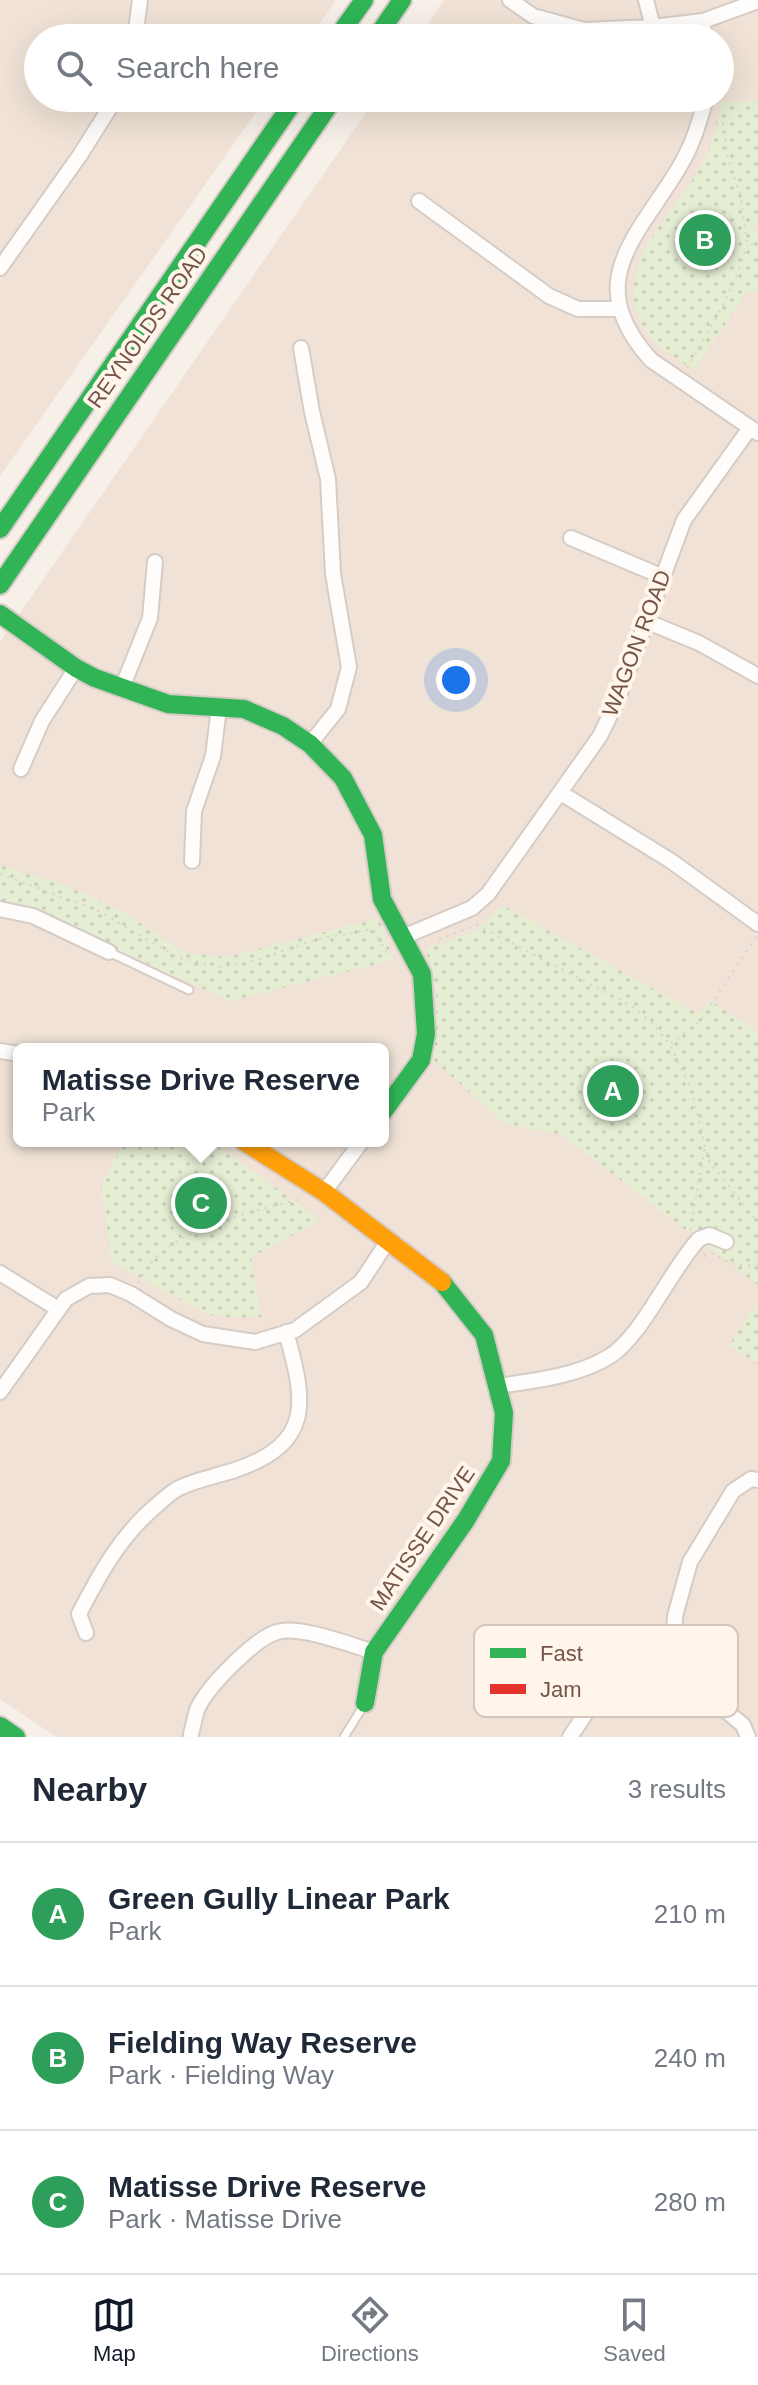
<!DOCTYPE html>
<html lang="en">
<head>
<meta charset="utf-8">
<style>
  body { margin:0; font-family:Arial,sans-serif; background:#f2f2f3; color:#1f2937 }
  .you { position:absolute; left:456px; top:680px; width:28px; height:28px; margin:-20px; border:6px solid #fff; border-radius:50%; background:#1a73e8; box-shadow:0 0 0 12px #1a73e833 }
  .badge { display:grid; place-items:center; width:52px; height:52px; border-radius:50%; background:#111827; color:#fff; font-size:26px; font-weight:700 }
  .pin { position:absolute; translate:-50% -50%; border:4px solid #fff; box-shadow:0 2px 8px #0006 }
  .popup { position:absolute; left:13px; top:1043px; width:376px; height:104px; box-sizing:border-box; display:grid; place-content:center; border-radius:12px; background:#fff; filter:drop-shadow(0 2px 6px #0005); font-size:26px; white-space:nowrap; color:#747a83 }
  .popup b { font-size:30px; color:#1f2937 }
  .popup::after { content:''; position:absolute; left:50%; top:100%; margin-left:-16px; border:16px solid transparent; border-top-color:#fff }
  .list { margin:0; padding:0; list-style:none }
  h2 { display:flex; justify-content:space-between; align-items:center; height:104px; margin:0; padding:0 32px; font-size:34px }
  h2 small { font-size:26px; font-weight:400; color:#747a83 }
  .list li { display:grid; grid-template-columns:52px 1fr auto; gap:24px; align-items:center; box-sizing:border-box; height:144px; padding:0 32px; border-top:2px solid #e0e1e3 }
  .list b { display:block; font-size:30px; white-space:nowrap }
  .list p { margin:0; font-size:26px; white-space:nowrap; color:#747a83 }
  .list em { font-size:26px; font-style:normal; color:#747a83 }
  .icon { flex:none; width:44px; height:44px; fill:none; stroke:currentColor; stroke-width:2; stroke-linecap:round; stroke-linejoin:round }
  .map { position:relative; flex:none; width:758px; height:1737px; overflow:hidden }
  .search { position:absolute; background:#fff; box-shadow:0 8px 32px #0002; left:24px; right:24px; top:24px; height:88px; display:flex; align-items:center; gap:20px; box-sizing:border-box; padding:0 28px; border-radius:44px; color:#747a83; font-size:30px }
  .sheet { height:536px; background:#fff }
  nav { display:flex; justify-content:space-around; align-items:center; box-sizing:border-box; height:112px; border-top:2px solid #e0e1e3; background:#fff; font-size:22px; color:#747a83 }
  nav a { display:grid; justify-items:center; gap:4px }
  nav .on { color:#111827 }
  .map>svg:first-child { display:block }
  .residential { fill:#f0e2d6; fill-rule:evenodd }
  .grass { fill:url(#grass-dots) }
  .garden { fill:#e5edd3 }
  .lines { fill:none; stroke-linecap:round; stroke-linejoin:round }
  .lane-casing { stroke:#d6ccc6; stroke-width:11 }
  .street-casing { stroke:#d6ccc6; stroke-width:18 }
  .fast-casing { stroke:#d6cbc6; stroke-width:22 }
  .slow-casing { stroke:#d6cbc6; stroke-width:22 }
  .path { stroke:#dad0cc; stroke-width:2; stroke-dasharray:2 6; stroke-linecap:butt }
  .lane { stroke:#fefdfc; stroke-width:7 }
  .street { stroke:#fefdfc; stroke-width:14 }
  .fast { stroke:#30b455; stroke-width:18 }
  .slow { stroke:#ff9f0a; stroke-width:18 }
  .labels { text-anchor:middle; stroke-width:8; stroke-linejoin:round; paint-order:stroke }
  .street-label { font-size:22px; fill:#755449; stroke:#fff5ea }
  .key { fill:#fff5ea; stroke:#d6c5ba; stroke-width:2 }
  .key-label { font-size:22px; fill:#755449 }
</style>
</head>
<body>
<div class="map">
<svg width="758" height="1737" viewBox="0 0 758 1737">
  <defs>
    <pattern id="grass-dots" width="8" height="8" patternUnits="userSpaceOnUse" patternTransform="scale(2)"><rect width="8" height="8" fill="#e5edd3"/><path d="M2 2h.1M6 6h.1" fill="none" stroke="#c8cdb7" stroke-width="1.8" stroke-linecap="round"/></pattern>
  </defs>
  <rect width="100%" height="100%" fill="#f7f0e9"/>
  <path class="residential" d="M0,0H336L309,38H38V98H266L0,476Z
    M444,0H758V1737H56L0,1699V642L376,98H720V38H418ZM19,1049H383V1141H19Z"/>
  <path class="grass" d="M758,101V220L751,230L758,231V290L740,295L743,298L694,370C677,359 658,348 646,331C607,274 669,219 697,173C710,151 717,128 722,103Z
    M0,865L65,885L123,912L185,953L228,957L379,918L393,960L230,1001L30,910L0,904Z
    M502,905L699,1014L709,1000L758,1032V1285L560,1134L506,1125L430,1057L438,1003L426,949L475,931Z
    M125,1141H211L321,1220L251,1257L261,1317L237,1318L210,1315L112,1263L101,1186Z
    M758,1301V1364L729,1345Z"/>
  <path class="garden" d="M216,1178C233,1181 232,1194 234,1209L211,1205Z"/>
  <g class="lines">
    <g class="lane-casing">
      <path id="lane" d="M109,952L189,990
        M344,1737L364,1705"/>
    </g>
    <g class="street-casing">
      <path id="street" d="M510,0L533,16L584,30L653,27L703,21L758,1
        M646,0L653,27
        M703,21L704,38
        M62,33L86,38
        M135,38L140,0
        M706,98C699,123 693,144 680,166C638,237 580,281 651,360L758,433
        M419,201L549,296L578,309H619
        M0,268L80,155L116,98
        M301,348L312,412L328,479L333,574L349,667L338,709L310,744
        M571,538L661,576
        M648,622L699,643L758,676
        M122,688L150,618L155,562
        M21,769L42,721L76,668
        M561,793L671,861L758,924
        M192,861L194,811L213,756L219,708
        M0,909L33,916L109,952
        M403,937L472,908L488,894L600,736L616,703L684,520L750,428
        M0,1051L19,1054
        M324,1192L362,1141
        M0,1273L58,1309
        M497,1386C533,1381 579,1376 610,1356C642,1336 671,1269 699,1239L709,1235L726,1242
        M0,1392L66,1299L89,1286L110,1285L131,1294L171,1319L203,1334L255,1342L295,1330L361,1282L388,1241
        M86,1633L79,1614C100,1573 121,1535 157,1505C163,1500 170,1493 177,1489C194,1480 217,1476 235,1470C315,1443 305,1400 286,1332
        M672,1683L675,1616L690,1562L733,1491L751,1479L758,1480
        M191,1734C193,1726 195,1717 197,1710C206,1688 254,1639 277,1632C299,1625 351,1645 374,1652
        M570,1737L588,1710L624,1689L672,1683L706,1694L743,1725L748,1737"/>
    </g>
    <g class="fast-casing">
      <path id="fast" d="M337,38L364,0
        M376,38L402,0
        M0,529L296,98
        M0,585L334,98
        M0,614L76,668L95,678L168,704L244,709L283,726L310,744L343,778L373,835L382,899L422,974L426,1034L421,1060L383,1112
        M365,1703L374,1652L466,1520L501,1461L504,1413L484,1335L442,1282
        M0,1726L16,1737"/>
    </g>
    <g class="slow-casing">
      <path id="slow" d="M243,1141L324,1192L442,1282"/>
    </g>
    <path class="path" d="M715,122L723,123L728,158L741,198L747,244H758
      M687,368C710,328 734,290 747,245
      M0,874L95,909L179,958L222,967L258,960L314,940L373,929L387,953H390
      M439,939L477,925L632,1006L650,1021L670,1045L691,1089L709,1161L758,1223
      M671,1044L700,1021L756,937
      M690,1230L705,1146
      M704,1256L714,1253C729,1265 740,1268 758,1264
      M138,1283C144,1274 149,1264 156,1257C196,1222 252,1212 301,1199"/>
    <use href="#lane" class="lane"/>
    <use href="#street" class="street"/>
    <use href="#fast" class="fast"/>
    <use href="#slow" class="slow"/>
  </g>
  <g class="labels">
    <g class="street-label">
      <text transform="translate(147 327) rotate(-55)" y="8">REYNOLDS ROAD</text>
      <text transform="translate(636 643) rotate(-69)" y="8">WAGON ROAD</text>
      <text transform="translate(422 1538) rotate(-56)" y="8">MATISSE DRIVE</text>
    </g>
  </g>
  <rect x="474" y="1625" width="264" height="92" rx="12" class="key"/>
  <rect x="490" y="1648" width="36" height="10" fill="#30b455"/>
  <rect x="490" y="1684" width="36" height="10" fill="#e5322d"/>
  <g class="key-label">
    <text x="540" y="1661">Fast</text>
    <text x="540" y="1697">Jam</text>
  </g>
</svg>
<div class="you"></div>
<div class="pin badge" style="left:613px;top:1091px;background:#2e9e5b">A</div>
<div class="pin badge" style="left:705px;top:240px;background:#2e9e5b">B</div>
<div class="pin badge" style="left:201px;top:1203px;background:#2e9e5b">C</div>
<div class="popup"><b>Matisse Drive Reserve</b>Park</div>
<div class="search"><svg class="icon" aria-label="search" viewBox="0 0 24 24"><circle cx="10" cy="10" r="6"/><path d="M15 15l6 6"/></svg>Search here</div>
</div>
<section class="sheet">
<h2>Nearby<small>3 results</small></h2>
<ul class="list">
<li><span class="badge" style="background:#2e9e5b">A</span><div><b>Green Gully Linear Park</b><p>Park</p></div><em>210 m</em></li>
<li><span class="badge" style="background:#2e9e5b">B</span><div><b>Fielding Way Reserve</b><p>Park · Fielding Way</p></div><em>240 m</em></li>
<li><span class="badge" style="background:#2e9e5b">C</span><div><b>Matisse Drive Reserve</b><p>Park · Matisse Drive</p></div><em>280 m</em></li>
</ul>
</section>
<nav>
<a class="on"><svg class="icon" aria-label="map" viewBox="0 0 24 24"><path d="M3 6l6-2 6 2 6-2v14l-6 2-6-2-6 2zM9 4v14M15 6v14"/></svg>Map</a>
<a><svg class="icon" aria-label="directions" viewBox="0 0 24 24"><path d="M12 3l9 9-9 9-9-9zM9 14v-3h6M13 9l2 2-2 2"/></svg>Directions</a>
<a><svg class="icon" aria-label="saved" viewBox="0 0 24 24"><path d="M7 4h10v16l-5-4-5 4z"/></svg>Saved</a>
</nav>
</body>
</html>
